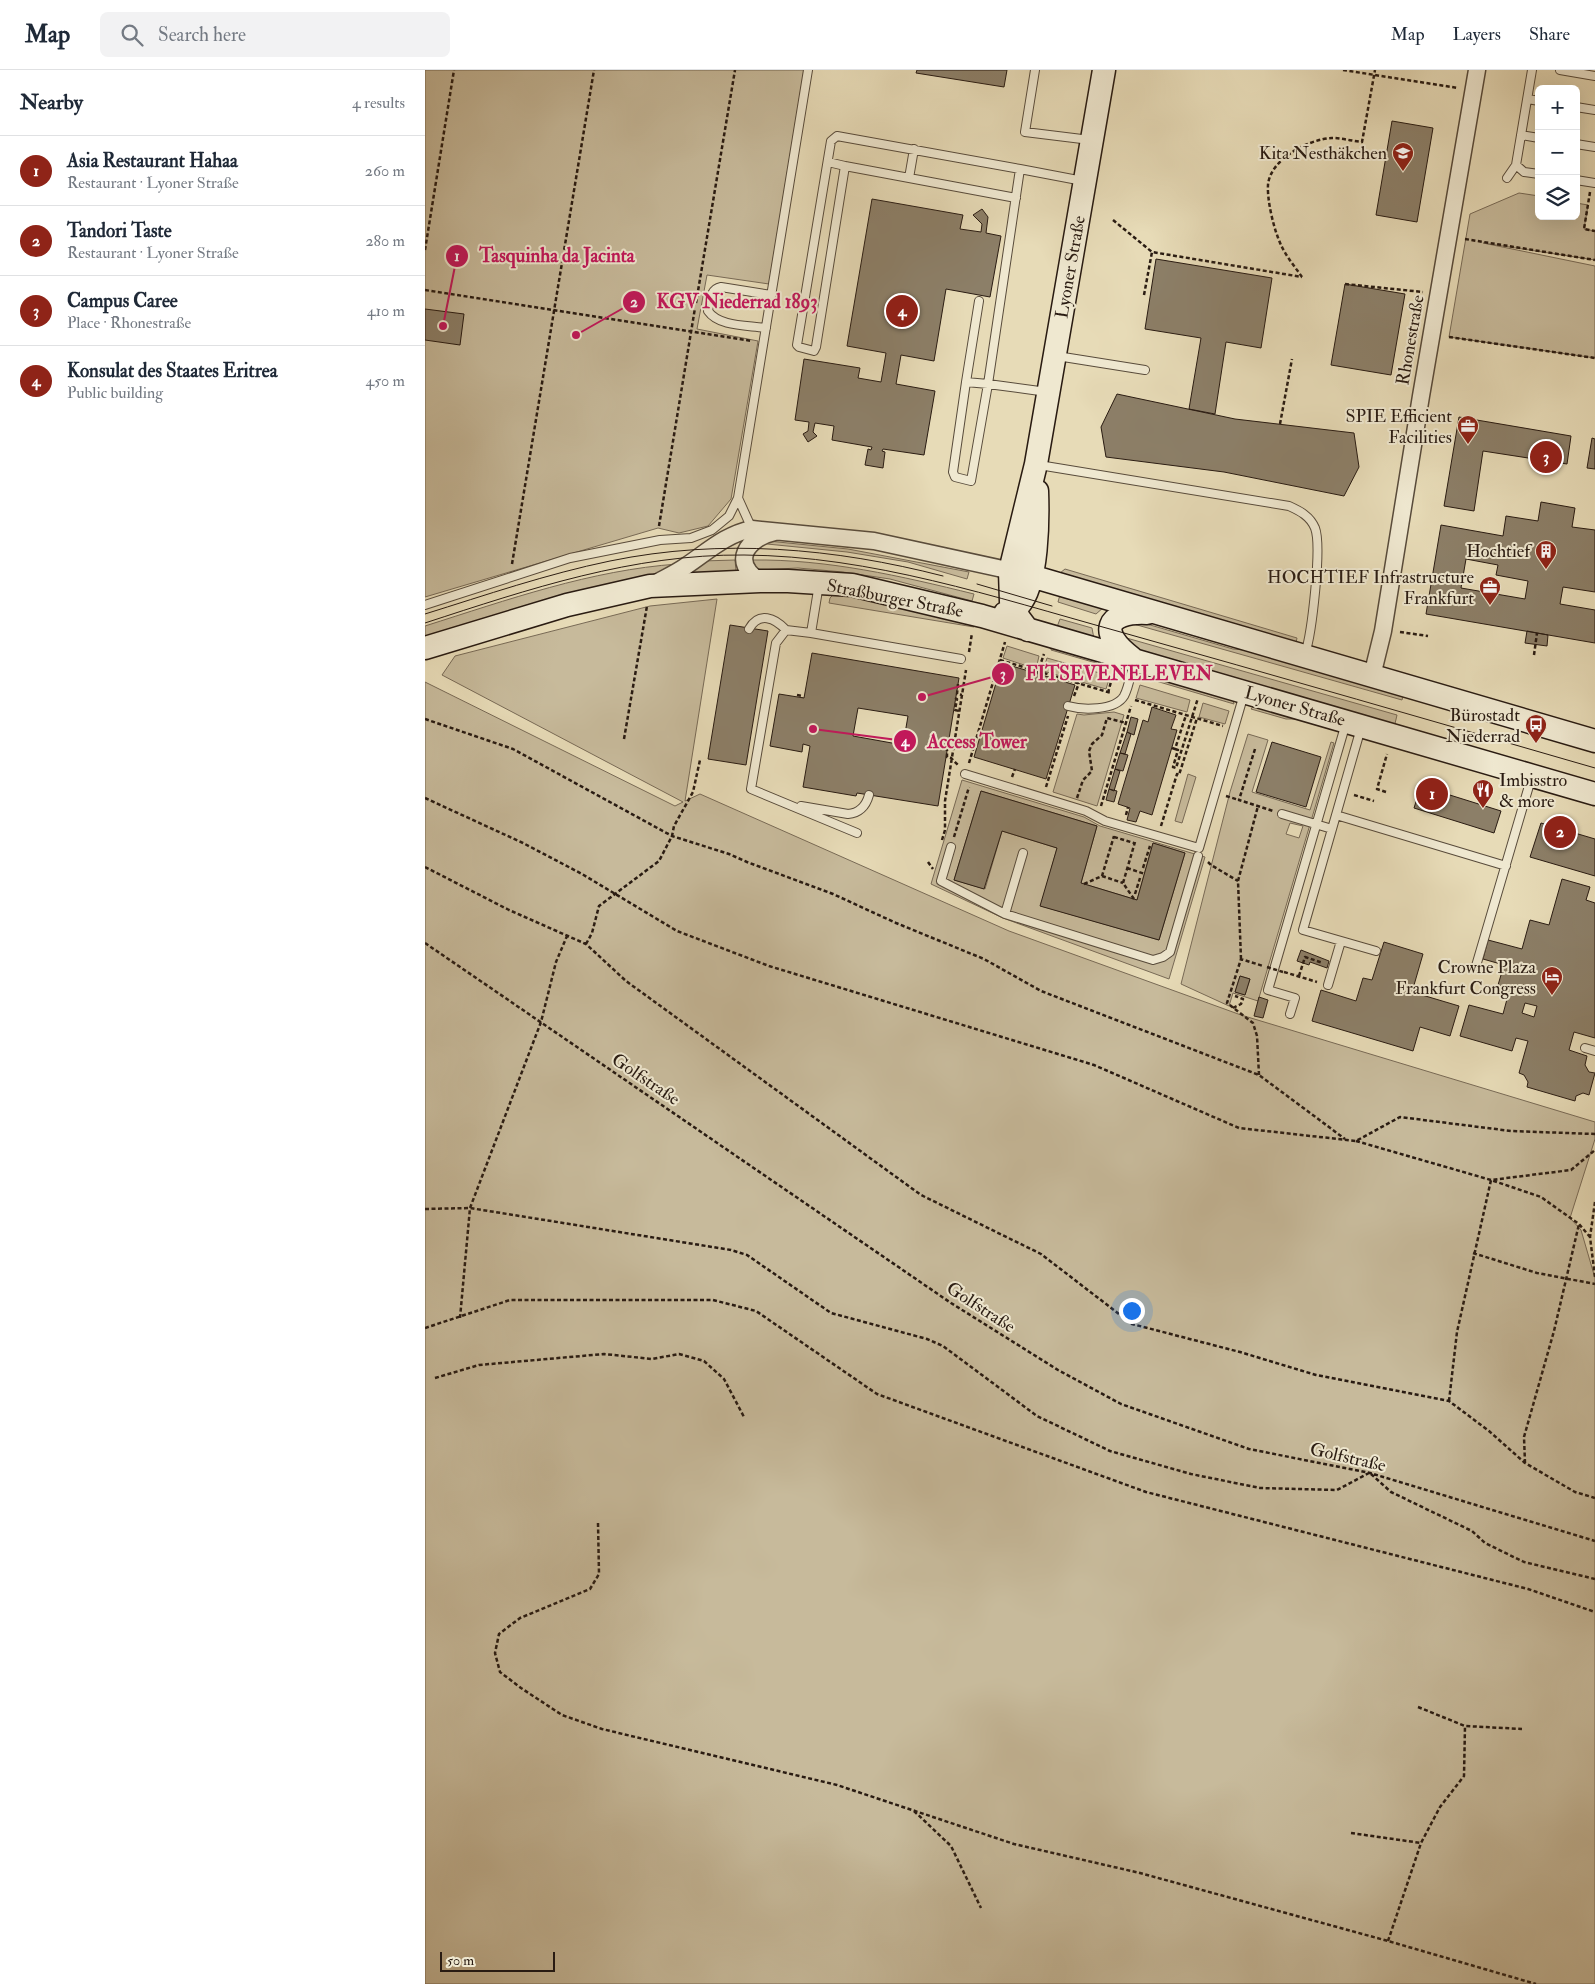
<!DOCTYPE html>
<html lang="en">
<head>
<meta charset="utf-8">
<style>
  body { margin:0; font-family:"IM FELL Double Pica",serif; background:#f2f2f3; color:#1f2937 }
  .controls { position:absolute; right:15px; top:15px; display:grid; overflow:hidden; border-radius:8px; box-shadow:0 5px 20px #0002 }
  .controls button { width:45px; height:45px; display:grid; place-items:center; padding:0; border:0; border-bottom:1px solid #e0e1e3; background:#fff; color:#1f2937; font:25px sans-serif }
  .scale { position:absolute; left:15px; bottom:12px; width:115px; box-sizing:border-box; padding-left:5px; border:2px solid #291b12; border-top:0; font-size:14px; line-height:18px; white-space:nowrap; color:#291b12; -webkit-text-stroke:4px #efe8d0; paint-order:stroke }
  .you { position:absolute; left:706px; top:1240px; width:18px; height:18px; margin:-12px; border:4px solid #fff; border-radius:50%; background:#1a73e8; box-shadow:0 0 0 8px #1a73e833 }
  .badge { display:grid; place-items:center; width:32px; height:32px; border-radius:50%; background:#8f2418; color:#fff; font-size:16px; font-weight:700 }
  .pin { position:absolute; translate:-50% -50%; border:2px solid #fff; box-shadow:0 1px 5px #0006 }
  .list { margin:0; padding:0; list-style:none }
  h2 { display:flex; justify-content:space-between; align-items:center; height:65px; margin:0; padding:0 20px; font-size:21px }
  h2 small { font-size:16px; font-weight:400; color:#747a83 }
  .list li { display:grid; grid-template-columns:32px 1fr auto; gap:15px; align-items:center; box-sizing:border-box; height:70px; padding:0 20px; border-top:1px solid #e0e1e3 }
  .list b { display:block; font-size:19px; white-space:nowrap }
  .list p { margin:0; font-size:16px; white-space:nowrap; color:#747a83 }
  .list em { font-size:16px; font-style:normal; color:#747a83 }
  .icon { flex:none; width:28px; height:28px; fill:none; stroke:currentColor; stroke-width:2; stroke-linecap:round; stroke-linejoin:round }
  .map { position:relative; flex:none; width:1170px; height:1914px; overflow:hidden }
  header { display:flex; align-items:center; gap:30px; box-sizing:border-box; height:70px; padding:0 25px; background:#fff; border-bottom:1px solid #e0e1e3 }
  header strong { font-size:24px }
  nav { display:flex; gap:28px; margin-inline-start:auto; font-size:18px }
  .search { width:350px; height:45px; background:#f2f2f3; display:flex; align-items:center; gap:12px; box-sizing:border-box; padding:0 18px; border-radius:8px; color:#747a83; font-size:19px }
  main { display:flex }
  aside { flex:1; background:#fff }
  .map>svg:first-child { display:block }
  .green { fill:#c7ba9b; stroke:#786a56; fill-rule:evenodd }
  .building { fill:#8c7f68; stroke:#291b12; fill-rule:evenodd }
  .lines { fill:none; stroke-linecap:round; stroke-linejoin:round }
  .service-casing { stroke:#584b3b; stroke-width:10 }
  .minor-casing { stroke:#584b3b; stroke-width:19 }
  .secondary-casing { stroke:#291b12; stroke-width:25 }
  .path { stroke:#291b12; stroke-width:2.5; stroke-dasharray:4 2.5; stroke-linecap:butt }
  .service { stroke:#efe8d0; stroke-width:8 }
  .minor { stroke:#efe8d0; stroke-width:16 }
  .secondary { stroke:#efe8d0; stroke-width:22 }
  .tram { stroke:#291b12; stroke-width:1 }
  .path-bridge { stroke:#291b12; stroke-width:2.5; stroke-dasharray:4 2.5; stroke-linecap:butt }
  .labels { text-anchor:middle; stroke-width:4; stroke-linejoin:round; paint-order:stroke }
  .poi-label { font-size:18px; fill:#291b12; stroke:#efe8d0; text-anchor:end }
  .street-label { font-size:18px; fill:#291b12; stroke:#efe8d0 }
  .leader { fill:none; stroke:#c2185b; stroke-width:2 }
  .callout-dot { fill:#c2185b; stroke:#efe8d0; stroke-width:2 }
  .mark-label { font-size:15px; text-anchor:middle; font-weight:bold; fill:#fff }
  .callout-label { font-size:19px; text-anchor:middle; font-weight:bold; fill:#c2185b; stroke:#efe8d0; stroke-width:4; stroke-linejoin:round; paint-order:stroke }
</style>
</head>
<body>
<header>
<strong>Map</strong>
<div class="search"><svg class="icon" aria-label="search" viewBox="0 0 24 24"><circle cx="10" cy="10" r="6"/><path d="M15 15l6 6"/></svg>Search here</div>
<nav><a>Map</a><a>Layers</a><a>Share</a></nav>
</header>
<main>
<aside>
<h2>Nearby<small>4 results</small></h2>
<ul class="list">
<li><span class="badge">1</span><div><b>Asia Restaurant Hahaa</b><p>Restaurant · Lyoner Straße</p></div><em>260 m</em></li>
<li><span class="badge">2</span><div><b>Tandori Taste</b><p>Restaurant · Lyoner Straße</p></div><em>280 m</em></li>
<li><span class="badge">3</span><div><b>Campus Caree</b><p>Place · Rhonestraße</p></div><em>410 m</em></li>
<li><span class="badge">4</span><div><b>Konsulat des Staates Eritrea</b><p>Public building</p></div><em>450 m</em></li>
</ul>
</aside>
<div class="map">
<svg width="1170" height="1914" viewBox="0 0 1170 1914">
  <rect width="100%" height="100%" fill="#e7dbb7"/>
  <filter id="stains"><feTurbulence type="fractalNoise" baseFrequency=".004" numOctaves="4"/><feColorMatrix values="0 0 0 0 .2 0 0 0 0 .09 0 0 0 0 .02 0 0 0 .5 -.17"/></filter>
  <radialGradient id="worn" r=".72"><stop offset=".6" stop-color="#630" stop-opacity="0"/><stop offset="1" stop-color="#630" stop-opacity=".3"/></radialGradient>
  <path class="green" d="M0,0H379L344,214L282,205L272,259L333,271L306,429L283,456L254,463L233,458L0,527Z
    M1094,123L1114,126V146H1151V133L1163,135L1159,159L1170,161V190L1058,173L1170,196V288L1024,267L1045,144Z
    M343,471L423,479L544,502L542,509L483,492L422,482L332,473Z
    M310,490L311,501L262,504L277,491Z
    M327,490C402,489 476,506 549,524L547,531L465,509L418,502L373,498L333,500Z
    M253,494L230,505L0,569V556C82,530 166,500 253,494Z
    M640,499L872,568L871,573L635,503Z
    M636,521L679,537L671,544L633,532Z
    M410,523L447,528L549,555V557L404,533L405,528Z
    M292,529L260,731L275,724L584,861L816,945L1170,1052V1069L1145,1148L1156,1160L1170,1208V1914H0V612L250,736L258,732L17,605L30,586L225,536Z
    M635,549L667,558L669,569L632,557Z
    M708,550L808,579L819,580L979,622L977,630L698,551Z
    M691,565L972,645L969,658L699,578Z
    M582,576L614,586L611,599L578,588Z
    M627,576L694,593L692,599L626,580Z
    M622,588L685,606L681,619L618,601Z
    M719,601L807,627L809,634L714,606Z
    M715,615L765,630L762,642L711,628Z
    M778,633L804,641L800,654L774,647Z
    M830,634L877,649H861L826,639Z
    M689,642L699,645L672,736L628,722L652,644L659,645Z
    M823,664L843,670L827,722L885,740L906,672L909,673L833,931L808,923L804,936L756,914L805,722ZM865,753L878,756L874,768L861,764ZM815,906L825,909L820,925L810,922Z
    M763,704L771,707L757,753L750,751Z
    M537,710L659,747L675,756L780,787L744,909L578,848L506,814ZM556,721L672,756L656,813L712,830L728,773L760,783L734,870L616,836L632,778L577,761L560,819L529,810Z"/>
  <path class="building" d="M492,0H582L579,17L491,3Z
    M967,51L1008,58L992,152L951,145Z
    M447,129L538,145L535,159L556,162L557,154L548,145L557,139L563,147L561,163L576,166L565,227L521,219L509,291L476,285L471,314L510,321L499,385L458,379L457,381L460,382L458,398L440,395L443,379L446,380L447,377L407,370L409,356L390,353L388,362L392,366L383,372L378,364L383,361L384,352L370,350L379,289L435,298L433,308L456,312L461,283L422,276Z
    M731,189L847,208L836,278L801,272L790,344L764,339L776,268L720,259Z
    M920,214L980,224L966,305L906,295Z
    M0,239L39,244L35,275L0,270Z
    M692,324L810,349L929,363L934,397L919,426L799,402L681,387L676,357Z
    M1034,347L1146,366L1142,394L1058,381L1049,441L1019,436Z
    M1167,368L1170,369V399L1162,398Z
    M1116,432L1150,438L1147,457L1170,460V522L1138,517L1135,534L1170,540V573L1001,544L1016,455L1078,466L1081,446L1113,451ZM1041,489L1073,495L1071,505L1103,511L1100,529L1036,518Z
    M305,555L343,561L321,695L283,689Z
    M1102,561L1123,565L1122,576L1100,573Z
    M387,583L534,608L513,736L432,723L431,726L378,717L385,676L378,674L377,682L345,676L354,624L379,628ZM433,638L483,646L478,675L428,666Z
    M577,593L650,615L621,709L549,687Z
    M727,637L751,645L746,659L752,660L727,745L715,741L711,752L702,750L705,738L693,734L718,650L723,652Z
    M706,647L713,649L709,665L702,662Z
    M702,662L706,664L700,684L695,683Z
    M847,672L896,687L881,737L831,722Z
    M695,683L703,685L698,701L690,699Z
    M690,699L695,701L689,721L684,719Z
    M996,716L1076,741L1069,763L989,738Z
    M684,719L692,721L689,732L681,730Z
    M556,721L672,756L656,813L712,830L728,773L760,783L734,870L615,836L632,778L577,761L559,819L529,810Z
    M1116,753L1170,769V806L1105,787Z
    M1137,809L1165,817L1161,830L1170,833V968L1149,962L1144,980L1162,986L1160,995L1164,1002L1170,1003L1164,1025L1158,1023L1151,1026L1150,1031L1102,1017L1103,1012L1099,1005L1094,1003L1103,971L1091,968L1087,981L1035,966L1044,935L1078,944L1085,918L1073,915L1079,895L1058,889L1063,870L1097,879L1105,850L1124,855ZM1100,933L1112,936L1109,947L1097,943Z
    M959,872L998,884L987,922L1034,936L1025,966L995,957L988,981L887,951L896,920L931,931L938,908L947,910Z
    M876,880L904,891L902,898L885,892L884,895L872,891Z
    M815,906L825,909L820,925L810,922Z
    M834,927L843,930L838,948L829,946Z"/>
  <g class="lines">
    <g class="service-casing">
      <path id="service" d="M610,0L600,62L665,70
        M1107,0L1091,95L1099,102L1114,104
        M1135,0L1170,6
        M1103,29L1114,31
        M1151,37L1170,40
        M1096,65L1114,68
        M1151,74L1170,77
        M403,92L420,96
        M484,108L489,79
        M1082,108L1091,95
        M1151,110L1170,113
        M591,128L420,96L391,277L389,281L374,277L372,275L406,71L412,66L595,99
        M341,258C323,255 294,257 283,241C285,231 285,219 296,217L346,225
        M632,286L720,300
        M541,312L528,402L530,407L546,411L563,314L541,312L554,231
        M622,322L563,314L595,99L658,111
        M614,395L864,436C875,441 885,446 890,458C897,476 887,563 880,584
        M313,428L327,459
        M394,514L386,563L361,560L351,573L326,719L432,763
        M0,535L145,488L235,470L266,468L287,460L304,446L313,428L383,0
        M324,559C334,541 350,548 361,560
        M386,563L536,589
        M643,636C657,640 690,641 699,626C704,617 706,602 709,592
        M936,658L878,860L951,881
        M540,704L661,741L680,751L774,778L819,624
        M376,736L423,744C435,743 441,736 444,725
        M857,744L907,759
        M911,745L1081,796
        M526,777L516,811L580,844L728,890L738,887L745,882L773,786
        M580,844L598,783
        M1051,896L1106,709
        M903,915L916,871
        M865,944L870,928L843,920L921,653
        M1160,978L1170,981"/>
    </g>
    <g class="minor-casing">
      <path id="minor" d="M335,511C305,492 322,468 350,462
        M229,514C240,508 251,503 261,496C282,482 301,464 327,459L449,471L596,503
        M947,606L958,561L996,326L1052,0"/>
    </g>
    <g class="secondary-casing">
      <path id="secondary" d="M606,506L1170,671
        M580,543C585,541 590,539 594,535C613,514 613,448 612,421
        M603,560L594,548L586,532L585,501L611,394L679,0
        M0,578L142,535L225,516L335,511H363L427,515L557,546L1170,724
        M707,588C673,563 680,541 722,543"/>
    </g>
    <path class="path" d="M918,0L1033,18
      M1165,122L1159,159L1170,161
      M688,150L727,182
      M1040,169L1170,190
      M0,180L29,0
      M877,207C870,197 861,186 856,175C849,160 842,131 843,115C845,89 884,69 907,68C917,68 927,71 937,72L950,0
      M920,214L998,222
      M0,220L327,271
      M719,225L727,182L877,207
      M271,233L310,0
      M1024,267L1170,288
      M855,354L867,289
      M234,456L270,238
      M87,494L169,0
      M975,562L1003,566
      M544,582L547,563
      M1109,585L1112,563
      M575,590L686,623
      M612,604L619,584
      M533,614L532,624L537,625
      M683,623L688,604
      M372,625L377,626V628
      M649,626L654,613
      M530,628L532,629L530,640L534,641
      M710,630L798,656
      M0,649L88,679L247,766L304,784L322,792L408,824L471,853L559,889L616,921L834,1005L920,1069
      M199,669L222,536
      M522,677V687L526,688L533,695
      M747,678L750,679L761,645
      M750,679L753,680L748,697L751,698L773,628
      M830,679L814,730L848,741
      M544,693L580,572
      M587,707L590,699
      M621,717L643,646
      M961,722L952,719L962,684
      M929,725L949,731
      M801,726L814,730
      M0,728L98,773L157,804L252,861L344,896L669,995L814,1058L931,1071L975,1047L1086,1061L1170,1064
      M652,728L658,710L667,701L664,681L667,674L677,665L682,648L701,653
      M676,736L706,636
      M701,745L703,737
      M736,756L752,704L754,705L772,648
      M529,767L544,717
      M689,767L709,773
      M517,770L520,760V731L541,600
      M503,792L508,799
      M783,792L786,795L813,811
      M0,797L84,840L161,874L201,911L496,1125L616,1184L707,1254L815,1282L891,1305L1024,1331L1064,1361L1100,1393L1150,1422L1170,1428
      M702,798L720,804
      M718,798L725,776
      M677,806L698,813
      M659,814L677,806L689,766
      M710,824L715,808
      M709,829L698,813L710,772
      M0,873L526,1233L633,1300L696,1334L824,1379L945,1403L1170,1471
      M161,874L167,863L174,836L234,791L247,766L249,756L268,722L275,690
      M816,889L813,811L833,736
      M859,902L892,912
      M874,906L880,887L898,893
      M808,938L816,934L818,929L810,926
      M834,1005L832,966L828,953L802,933L816,889L838,896
      M931,1071L1066,1110L1146,1100L1170,1080
      M1170,1132L1165,1167L1170,1207
      M0,1139L45,1138L306,1180L322,1185L406,1243L502,1269L518,1276L612,1346L685,1381L766,1404L835,1418L912,1420L944,1403
      M1048,1183L1112,1203L1170,1214
      M35,1248L45,1138L116,952L131,892L142,866
      M0,1258L85,1230H288L331,1241L452,1324L721,1422L1103,1519L1170,1542
      M10,1308L54,1295L179,1284L227,1289L254,1284L279,1291L299,1309L319,1347
      M1024,1331L1032,1262L1066,1110L1116,1127L1154,1154L1165,1167
      M1100,1393L1099,1367L1129,1261L1154,1154
      M946,1404L966,1422L1047,1461L1060,1473L1099,1492L1170,1509
      M173,1453L174,1504L165,1519L95,1548L74,1564L70,1583L75,1602L96,1618L137,1645L177,1659L412,1715L589,1774L715,1803L963,1871L1111,1914
      M993,1637L1040,1656L1097,1659
      M489,1741L526,1776L556,1838
      M926,1763L996,1773
      M963,1871L996,1773L1015,1737L1039,1706L1040,1656"/>
    <use href="#service" class="service"/>
    <use href="#minor" class="minor"/>
    <use href="#secondary" class="secondary"/>
    <path class="tram" d="M552,514L627,536
      M0,544C61,525 122,504 185,491C297,468 409,478 518,506
      M0,553C104,519 208,484 319,485C447,486 569,527 692,561C852,606 1011,652 1170,698"/>
    <path class="path-bridge" d="M842,897L858,902"/>
  </g>
  <defs>
    <g id="school-pin" transform="scale(1.125)"><path d="M0 17L-7.5 6A9.5 9.5 0 1 1 7.5 6Z" fill="#8f2418" stroke="#efe8d0"/><path d="M0-5L7-2L0 1L-7-2ZM-4 1L0 2.5L4 1V4Q0 6-4 4Z" fill="#fff"/></g>
    <g id="office-pin" transform="scale(1.125)"><path d="M0 17L-7.5 6A9.5 9.5 0 1 1 7.5 6Z" fill="#8f2418" stroke="#efe8d0"/><path d="M-6-3h4V-5.5h4V-3h4V5H-6ZM-1-4.5V-3h2v-1.5ZM-6 0V1H6V0Z" fill="#fff"/></g>
    <g id="building-pin" transform="scale(1.125)"><path d="M0 17L-7.5 6A9.5 9.5 0 1 1 7.5 6Z" fill="#8f2418" stroke="#efe8d0"/><path d="M-4-6H4V6H1V3H-1V6H-4ZM-2.5-4.3h1.7v1.8h-1.7ZM.8-4.3h1.7v1.8H.8ZM-2.5-1h1.7V.8h-1.7ZM.8-1h1.7V.8H.8Z" fill="#fff"/></g>
    <g id="bus-pin" transform="scale(1.125)"><path d="M0 17L-7.5 6A9.5 9.5 0 1 1 7.5 6Z" fill="#8f2418" stroke="#efe8d0"/><path d="M-5-6H5V4H4V6H2V4H-2V6H-4V4H-5ZM-3.5-4V0h7V-4ZM-3.5 1.2v1.5H-2V1.2ZM2 1.2v1.5H3.5V1.2Z" fill="#fff"/></g>
    <g id="restaurant-pin" transform="scale(1.125)"><path d="M0 17L-7.5 6A9.5 9.5 0 1 1 7.5 6Z" fill="#8f2418" stroke="#efe8d0"/><path d="M-5-6h1v4h1v-4h1v4h1v-4h1v5L-1.5 .5V6h-2V.5L-5-1ZM5-6V6H3V1.5H1.5Q1.5-4 5-6Z" fill="#fff"/></g>
    <g id="hotel-pin" transform="scale(1.125)"><path d="M0 17L-7.5 6A9.5 9.5 0 1 1 7.5 6Z" fill="#8f2418" stroke="#efe8d0"/><path d="M-6-4.5h1.5V1H6V5H4.5V3h-9V5H-6ZM-4 0a1.8 1.8 0 1 1 3.6 0ZM.5 0V-2.5h3Q6-2.5 6 0Z" fill="#fff"/></g>
  </defs>
  <g fill-rule="evenodd">
    <use href="#school-pin" x="978" y="83"/>
    <use href="#office-pin" x="1043" y="356"/>
    <use href="#building-pin" x="1121" y="481"/>
    <use href="#office-pin" x="1065" y="517"/>
    <use href="#bus-pin" x="1111" y="655"/>
    <use href="#restaurant-pin" x="1058" y="720"/>
    <use href="#hotel-pin" x="1127" y="907"/>
  </g>
  <g class="labels">
    <g class="poi-label">
      <text x="962" y="89">Kita Nesthäkchen</text>
      <text x="1027" y="352">SPIE Efficient<tspan x="1027" dy="21">Facilities</tspan></text>
      <text x="1105" y="487">Hochtief</text>
      <text x="1049" y="513">HOCHTIEF Infrastructure<tspan x="1049" dy="21">Frankfurt</tspan></text>
      <text x="1095" y="651">Bürostadt<tspan x="1095" dy="21">Niederrad</tspan></text>
      <text x="1074" y="716" text-anchor="start">Imbisstro<tspan x="1074" dy="21">&amp; more</tspan></text>
      <text x="1111" y="903">Crowne Plaza<tspan x="1111" dy="21">Frankfurt Congress</tspan></text>
    </g>
    <g class="street-label">
      <text transform="translate(645 197) rotate(-80)" y="6">Lyoner Straße</text>
      <text transform="translate(985 270) rotate(-80)" y="6">Rhonestraße</text>
      <text transform="translate(470 528) rotate(11)" y="6">Straßburger Straße</text>
      <text transform="translate(870 636) rotate(16)" y="6">Lyoner Straße</text>
      <text transform="translate(221 1009) rotate(34)" y="6">Golfstraße</text>
      <text transform="translate(556 1237) rotate(33)" y="6">Golfstraße</text>
      <text transform="translate(923 1387) rotate(13)" y="6">Golfstraße</text>
    </g>
  </g>
  <path class="leader" d="M18 256L32 186M151 265L209 232M497 627L578 604M388 659L480 671"/>
  <g class="callout-dot">
    <circle cx="18" cy="256" r="5"/>
    <circle cx="151" cy="265" r="5"/>
    <circle cx="497" cy="627" r="5"/>
    <circle cx="388" cy="659" r="5"/>
    <circle cx="32" cy="186" r="12"/>
    <circle cx="209" cy="232" r="12"/>
    <circle cx="578" cy="604" r="12"/>
    <circle cx="480" cy="671" r="12"/>
  </g>
  <g class="mark-label">
    <text x="32" y="191">1</text>
    <text x="209" y="237">2</text>
    <text x="578" y="609">3</text>
    <text x="480" y="676">4</text>
  </g>
  <g class="callout-label">
    <text x="132" y="192">Tasquinha da Jacinta</text>
    <text x="312" y="238">KGV Niederrad 1893</text>
    <text x="694" y="610">FITSEVENELEVEN</text>
    <text x="552" y="678">Access Tower</text>
  </g>
  <rect width="100%" height="100%" filter="url(#stains)"/>
  <rect width="100%" height="100%" fill="url(#worn)"/>
</svg>
<div class="controls">
<button>+</button>
<button>−</button>
<button><svg class="icon" aria-label="layers" viewBox="0 0 24 24"><path d="M12 4l9 5-9 5-9-5zM3 14l9 5 9-5"/></svg></button>
</div>
<div class="scale">50 m</div>
<div class="you"></div>
<div class="pin badge" style="left:1007px;top:724px">1</div>
<div class="pin badge" style="left:1135px;top:762px">2</div>
<div class="pin badge" style="left:1121px;top:387px">3</div>
<div class="pin badge" style="left:477px;top:241px">4</div>
</div>
</main>
</body>
</html>
